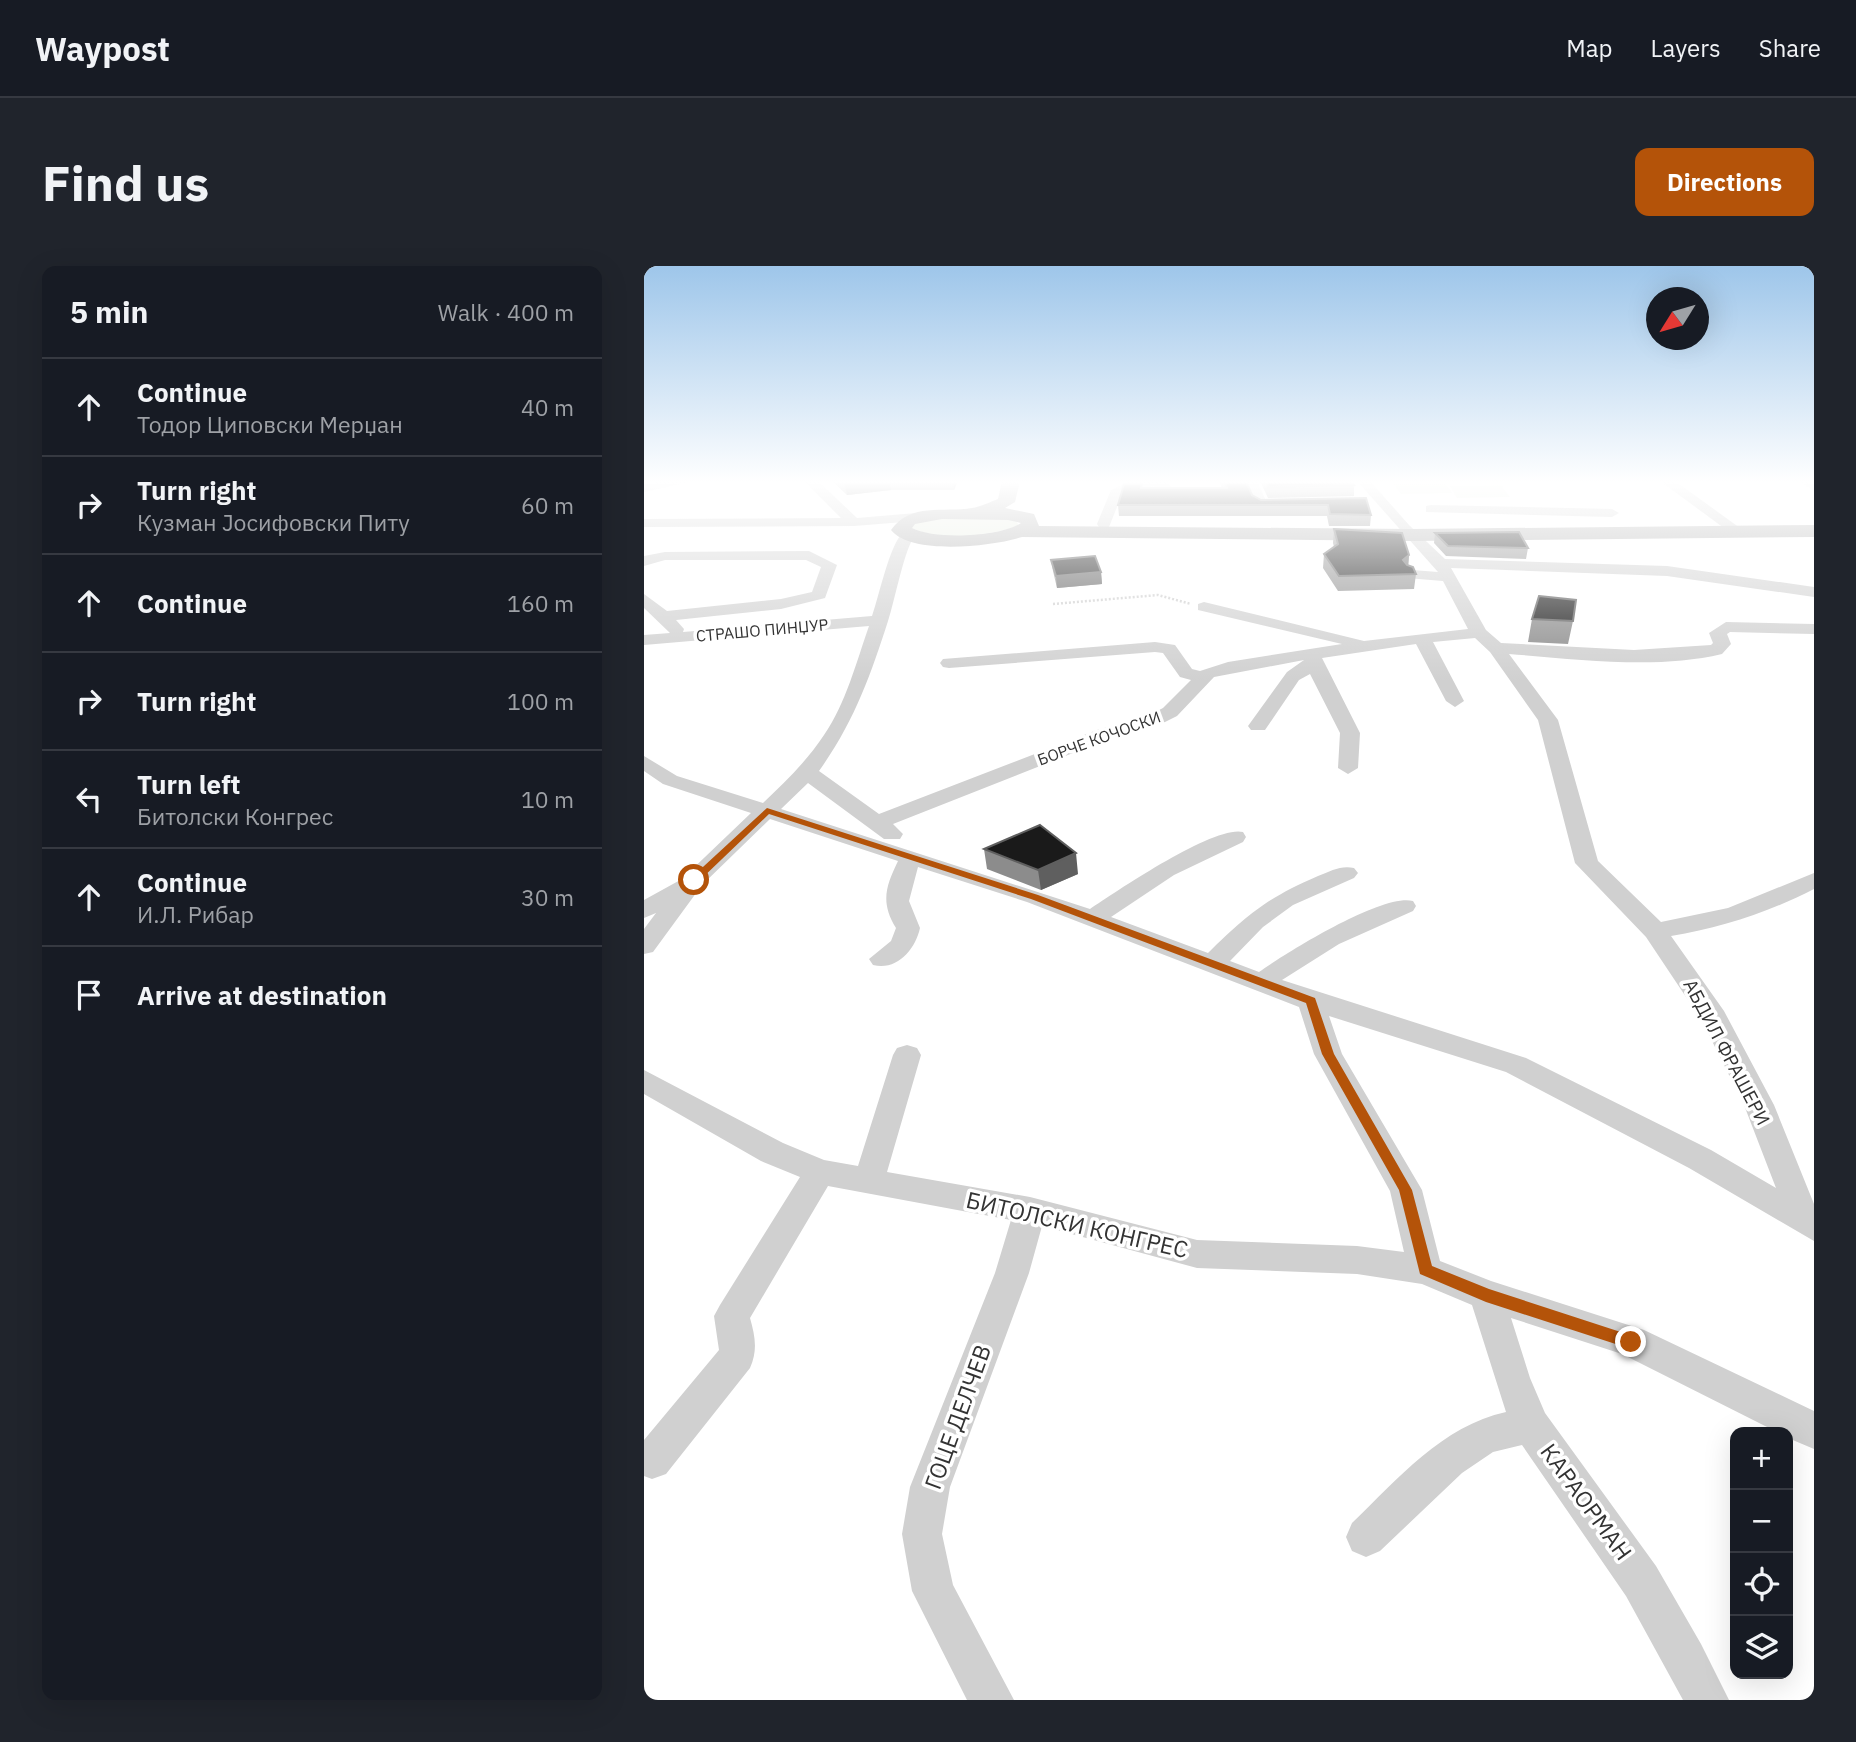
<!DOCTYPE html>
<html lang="en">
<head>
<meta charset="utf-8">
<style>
  body { margin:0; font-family:"IBM Plex Sans",sans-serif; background:#20242c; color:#f1f3f6 }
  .controls { position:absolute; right:21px; bottom:21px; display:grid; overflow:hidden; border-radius:14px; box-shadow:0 7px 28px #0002 }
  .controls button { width:63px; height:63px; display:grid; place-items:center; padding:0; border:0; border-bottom:2px solid #363941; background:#171b24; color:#f1f3f6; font:35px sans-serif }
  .compass { position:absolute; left:1002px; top:21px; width:63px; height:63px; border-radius:50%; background:#171b24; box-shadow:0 7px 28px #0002; rotate:233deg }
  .stop { position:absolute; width:21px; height:21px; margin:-16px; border:5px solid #b45309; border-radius:50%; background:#fff }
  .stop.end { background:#b45309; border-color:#fff; box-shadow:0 2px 7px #0008 }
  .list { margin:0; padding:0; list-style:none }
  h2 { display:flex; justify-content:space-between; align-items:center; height:91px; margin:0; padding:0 28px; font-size:30px }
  h2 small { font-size:23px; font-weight:400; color:#9ea1a6 }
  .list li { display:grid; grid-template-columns:46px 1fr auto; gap:21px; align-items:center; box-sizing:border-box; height:98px; padding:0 28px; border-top:2px solid #363941 }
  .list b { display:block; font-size:26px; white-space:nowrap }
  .list p { margin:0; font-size:23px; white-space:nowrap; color:#9ea1a6 }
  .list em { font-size:23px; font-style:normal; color:#9ea1a6 }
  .icon { flex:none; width:38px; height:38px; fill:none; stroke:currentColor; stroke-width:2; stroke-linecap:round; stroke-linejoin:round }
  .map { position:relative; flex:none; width:1170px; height:1434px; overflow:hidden; border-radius:14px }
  header { display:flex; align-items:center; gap:42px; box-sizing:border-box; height:98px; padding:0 35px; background:#171b24; border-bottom:2px solid #363941 }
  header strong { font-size:33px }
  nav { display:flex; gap:38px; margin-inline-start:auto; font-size:24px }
  .intro { display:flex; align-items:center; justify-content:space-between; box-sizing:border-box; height:168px; padding:0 42px }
  h1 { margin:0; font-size:49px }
  .button { padding:18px 32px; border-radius:14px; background:#b45309; color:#fff; font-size:24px; font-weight:700 }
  main { display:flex; gap:42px; padding:0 42px }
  aside { flex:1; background:#171b24; border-radius:14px; box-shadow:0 7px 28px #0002 }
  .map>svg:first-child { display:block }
  .green { fill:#e6ecdf }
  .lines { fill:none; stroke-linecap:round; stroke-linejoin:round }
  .path { stroke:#cdcdcd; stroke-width:2.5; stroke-dasharray:2 2; stroke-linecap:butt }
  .minor { fill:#d0d0d0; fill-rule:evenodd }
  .major { fill:#ababab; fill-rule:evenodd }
  .wall { fill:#8c8c8c }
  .shaded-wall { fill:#5f5f5f }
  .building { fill:#1a1a1a; stroke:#5f5f5f; stroke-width:2 }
  .route { fill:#b45309 }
  .labels { text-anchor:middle; stroke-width:7; stroke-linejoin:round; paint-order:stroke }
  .far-street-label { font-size:16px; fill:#333; stroke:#fff }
  .street-label { font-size:19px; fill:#333; stroke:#fff }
  .near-street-label { font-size:23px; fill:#333; stroke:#fff }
</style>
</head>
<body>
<header>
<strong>Waypost</strong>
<nav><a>Map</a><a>Layers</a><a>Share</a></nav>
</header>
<div class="intro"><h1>Find us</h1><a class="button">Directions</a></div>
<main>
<aside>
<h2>5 min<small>Walk · 400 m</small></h2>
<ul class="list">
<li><svg class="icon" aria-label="ahead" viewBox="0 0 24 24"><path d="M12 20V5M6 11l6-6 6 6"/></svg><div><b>Continue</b><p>Тодор Циповски Мерџан</p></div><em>40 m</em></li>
<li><svg class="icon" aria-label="right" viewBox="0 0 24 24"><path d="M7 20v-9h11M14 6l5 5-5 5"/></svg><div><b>Turn right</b><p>Кузман Јосифовски Питу</p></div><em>60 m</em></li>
<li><svg class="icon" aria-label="ahead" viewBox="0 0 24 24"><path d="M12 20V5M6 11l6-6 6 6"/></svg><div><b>Continue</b></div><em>160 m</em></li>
<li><svg class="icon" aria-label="right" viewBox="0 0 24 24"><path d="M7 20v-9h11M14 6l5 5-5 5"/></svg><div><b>Turn right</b></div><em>100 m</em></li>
<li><svg class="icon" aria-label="left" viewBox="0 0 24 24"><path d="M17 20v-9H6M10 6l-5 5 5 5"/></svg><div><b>Turn left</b><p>Битолски Конгрес</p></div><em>10 m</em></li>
<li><svg class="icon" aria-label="ahead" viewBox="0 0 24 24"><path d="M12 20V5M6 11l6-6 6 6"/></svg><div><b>Continue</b><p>И.Л. Рибар</p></div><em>30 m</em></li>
<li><svg class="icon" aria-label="arrive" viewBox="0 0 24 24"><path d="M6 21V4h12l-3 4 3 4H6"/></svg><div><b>Arrive at destination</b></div></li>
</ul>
</aside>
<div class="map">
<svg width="1170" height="1434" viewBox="0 0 1170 1434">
  <rect width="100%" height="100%" fill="#fff"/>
  <path class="green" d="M800,215L808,227L757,228L748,216Z
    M857,219L866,231L813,232L806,220Z
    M360,252L373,256L375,260C343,270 294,277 264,260L279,253Z"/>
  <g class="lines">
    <path class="path" d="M409,338L514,329L547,338"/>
    <path class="minor" d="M19,215H50L0,226V218Z
      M160,215H174L213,252L272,247L279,251L272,255L210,260L0,261V253L197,252Z
      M486,215H522L531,224L524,228L509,220L479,226L465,261H455L453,258L467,224Z
      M600,215H613L622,235L645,234L652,238L645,242H612Z
      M713,215H726L765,259L801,293L1023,300L1170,321V331L1023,310L807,302L842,364L857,377L990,384L1067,379L1069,377L1065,367L1082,356L1170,358V368L1086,366L1083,368L1087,378L1078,388C1011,404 934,393 865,388L914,454L954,595L1017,656L1084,642L1170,607V623C1125,646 1077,662 1027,670L1080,745L1130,839L1170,938V975L1045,902L862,806L685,750L698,788L778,924L796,995L847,1015L1000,1064L1170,1145V1183L1144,1172V1166H1133L978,1088L867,1052L886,1112L901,1147L1012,1300L1057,1378L1085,1434H1039L982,1330L878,1179L849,1186L818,1207L736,1285L722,1291L708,1285L702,1271L708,1257C754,1213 798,1160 862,1146L828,1039L778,1018L713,1008L553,1002L398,960L385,1007L306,1221L298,1268L309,1319L370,1434H323L268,1325L258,1268L266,1221L351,1007L367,954L184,920L106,1052C111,1070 114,1084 106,1102L22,1208L8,1213L0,1210V1174L75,1084L70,1050L76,1039L156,911L117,895L0,828V804L139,877L180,894L214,900L249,789L253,782L263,779L273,782L277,789L243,906L386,931L553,974L713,980L760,986L746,925L670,788L655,741L383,636L274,601L265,635L276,662C271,684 253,705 229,699L225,693L247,675L252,662C236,636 242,620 254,595L126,553L58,619L9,686L0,688V663L12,647L0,652V634L38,613L107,547L19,518L0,505V490L33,510L119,537C141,516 163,495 180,469C202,437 212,397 225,360L0,379V369L26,367L0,342V328L23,345L137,333L168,326L177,301L162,294H21L0,300V290L21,286L165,285L193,299L181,332L137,343L32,354L40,363L39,366L228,350C236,327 245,281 259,266H269L271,269C260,284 251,334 244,355C226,411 210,456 175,505L235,548L453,464L507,448L519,442L547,414L536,411L519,387L511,386L305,402L299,401L296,397L299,393L511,376L531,379L548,403L556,405L584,396L698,378L554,344V338L560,336L720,375L824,363L799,315L763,312L760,309L768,304L794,306ZM831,372L846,386L894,454L931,597L1002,671L1058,755L1100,839L1132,922L1067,884L882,792L638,714L695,678L769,645L772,640L769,635C738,627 642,687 615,706L586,695L619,661L649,639L710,612L714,607L710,602C697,599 687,605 674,610C623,632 604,648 564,687L467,651L530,609L599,576L602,571L599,566C570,559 473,625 446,643L137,543L164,517L240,573H256L259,568L249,558L467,472L521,456L533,450L570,411L660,394L643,406L604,460L607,464H621L655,414L666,408L696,467L694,502L704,508L714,502L716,467L678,392L772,378L802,435L811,441L820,435L789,376Z
      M1016,215H1031L1096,262L1084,265Z
      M1155,215H1170V225Z
      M787,239L968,243L975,247L968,251L782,246V240Z"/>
    <path class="major" d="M358,215H376L371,236L361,242L390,248L395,260L767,263L1170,259V271L767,275L378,271C350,280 268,290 247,264C267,236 299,247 328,242C336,241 346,236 354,233ZM298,253L364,254L377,257C356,271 291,274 268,262L271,258Z"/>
  </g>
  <path class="wall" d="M188,215H314L310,224H247L203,229Z
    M575,215H602L608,229L617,234L722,232L727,249L726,260H685L683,250H475L474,239L498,222H578Z
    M616,215H706L710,219V230L624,232Z
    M690,263L765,289L764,300L772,308L770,323L694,325L679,302L680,288L690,281L689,277Z
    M791,267L884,282L882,293L802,290L790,277Z
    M407,294L457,306L458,318L413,322L409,305Z
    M888,353L929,355L924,378L884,376Z
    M340,583L434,608L397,624L343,603Z"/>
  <path class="shaded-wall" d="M200,215H245L247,224L203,229Z
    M309,215H314L310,224Z
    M765,289L764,303L759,294Z
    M457,306L458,318L413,322L412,310Z
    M432,587L434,608L397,624L394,604Z"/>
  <path class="building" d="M580,215H602L608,229L617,234L722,232L727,249L686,248L684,239H474L480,218H498L497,222H583Z
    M621,215H706L710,219L624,221Z
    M690,263L758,267L765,289L759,294L763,299L769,301L772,308L695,310L680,288L694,278Z
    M875,266L884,282L804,280L791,267Z
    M451,290L457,306L412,310L407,294Z
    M895,330L932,334L929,355L888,353Z
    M396,559L432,587L394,604L340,583Z"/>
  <linearGradient id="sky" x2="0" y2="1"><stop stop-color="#9ec6ea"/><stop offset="0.52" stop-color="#fff"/><stop offset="1" stop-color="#fff" stop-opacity="0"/></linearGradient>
  <rect width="1170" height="416" fill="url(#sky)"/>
  <path class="route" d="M123,542L394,629L671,732L690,788L768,924L788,1000L845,1023L992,1071V1081L987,1083L842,1036L776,1008L755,924L678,788L662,737L387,633L125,548L54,616H47V612Z"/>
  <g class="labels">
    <g class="far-street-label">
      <text transform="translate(118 364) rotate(-5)" y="6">СТРАШО ПИНЏУР</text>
      <text transform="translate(455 472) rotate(-20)" y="6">БОРЧЕ КОЧОСКИ</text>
    </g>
    <g class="street-label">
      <text transform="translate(1083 786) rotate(62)" y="7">АБДИЛ ФРАШЕРИ</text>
    </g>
    <g class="near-street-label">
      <text transform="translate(433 959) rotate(13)" y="8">БИТОЛСКИ КОНГРЕС</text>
      <text transform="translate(314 1151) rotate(-70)" y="8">ГОЦЕ ДЕЛЧЕВ</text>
      <text transform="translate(942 1236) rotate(54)" y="8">КАРАОРМАН</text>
    </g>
  </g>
</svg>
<div class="controls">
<button>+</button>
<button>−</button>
<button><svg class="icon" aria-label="locate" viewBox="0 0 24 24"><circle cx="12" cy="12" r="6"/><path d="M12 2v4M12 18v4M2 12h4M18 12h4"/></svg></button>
<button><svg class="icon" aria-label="layers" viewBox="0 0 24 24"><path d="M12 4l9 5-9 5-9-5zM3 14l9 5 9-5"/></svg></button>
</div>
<svg class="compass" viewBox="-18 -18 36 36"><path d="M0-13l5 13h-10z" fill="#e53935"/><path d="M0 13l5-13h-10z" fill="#9ea1a6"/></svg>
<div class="stop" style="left:50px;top:614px"></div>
<div class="stop end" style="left:987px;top:1076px"></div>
</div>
</main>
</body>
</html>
